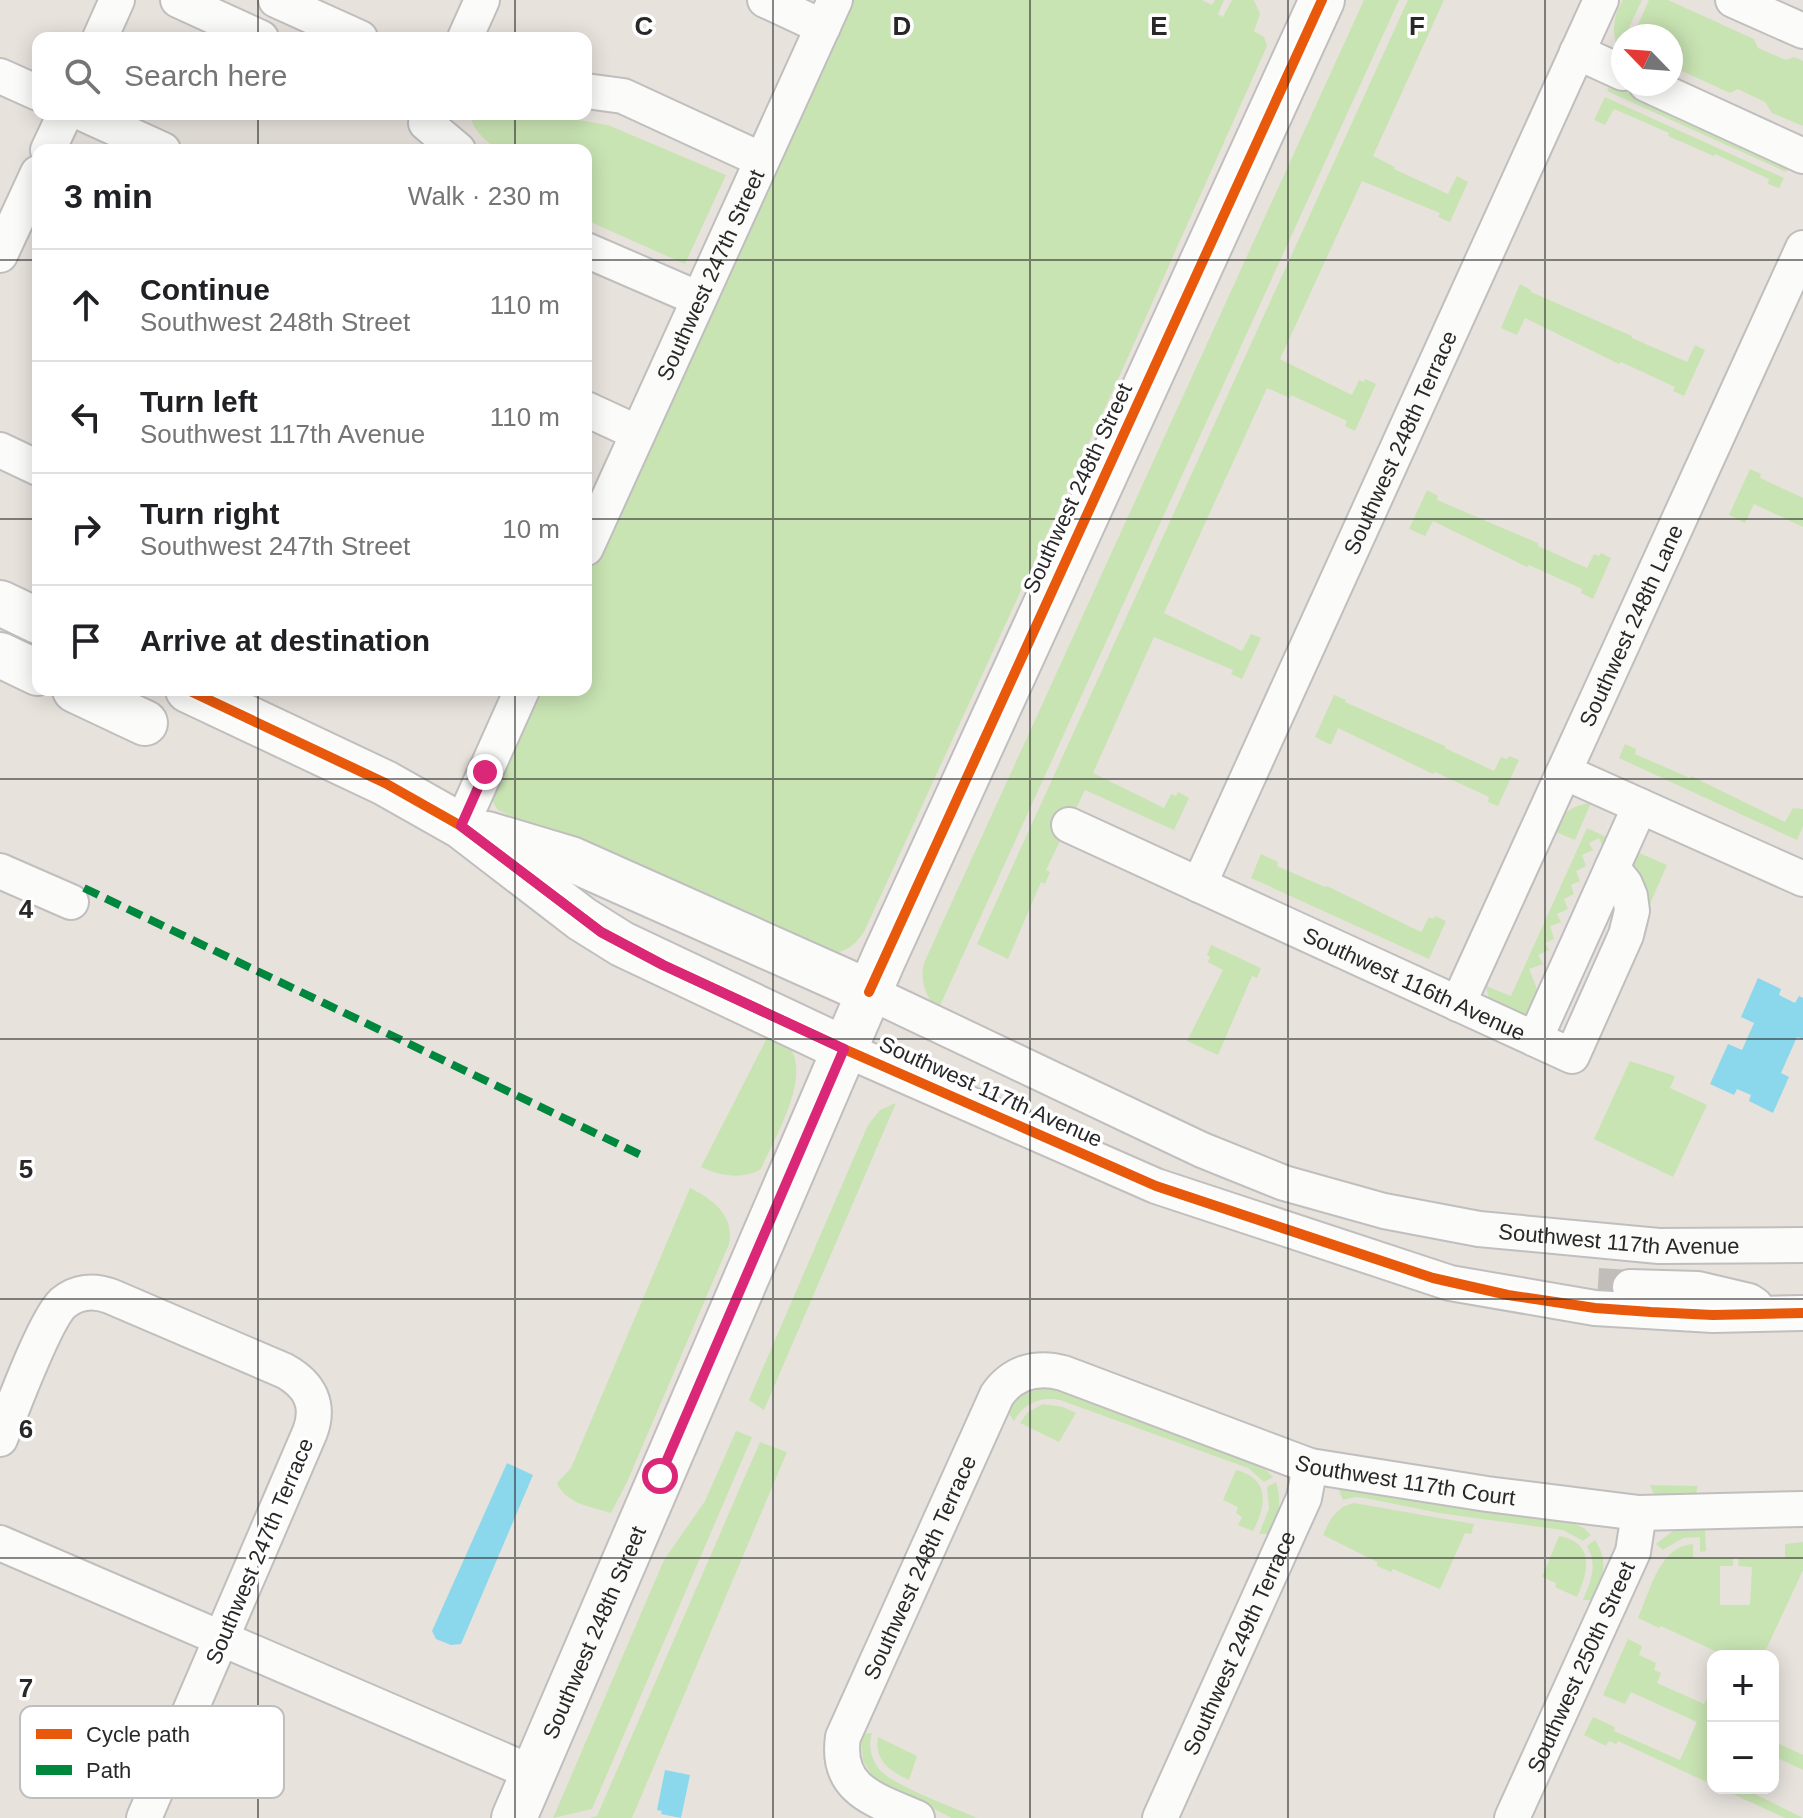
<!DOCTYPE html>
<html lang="en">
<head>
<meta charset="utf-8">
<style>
  body { margin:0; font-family:Helvetica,sans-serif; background:#f2f2f2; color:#202124 }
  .controls { position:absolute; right:24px; bottom:24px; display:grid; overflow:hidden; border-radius:16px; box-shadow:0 4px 20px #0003 }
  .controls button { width:72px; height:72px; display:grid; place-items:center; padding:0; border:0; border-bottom:2px solid #e0e0e0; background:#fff; color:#202124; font:40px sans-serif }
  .compass { position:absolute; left:1611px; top:24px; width:72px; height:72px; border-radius:50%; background:#fff; box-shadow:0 4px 20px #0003; rotate:295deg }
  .stop { position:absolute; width:24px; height:24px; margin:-18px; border:6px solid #db2777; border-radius:50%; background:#fff }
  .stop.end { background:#db2777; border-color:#fff; box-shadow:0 2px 8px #0008 }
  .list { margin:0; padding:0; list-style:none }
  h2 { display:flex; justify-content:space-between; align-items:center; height:104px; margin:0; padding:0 32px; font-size:34px }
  h2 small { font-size:26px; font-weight:400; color:#757577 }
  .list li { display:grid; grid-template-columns:52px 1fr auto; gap:24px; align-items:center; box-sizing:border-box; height:112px; padding:0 32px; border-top:2px solid #e0e0e0 }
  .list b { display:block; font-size:30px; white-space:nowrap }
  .list p { margin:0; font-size:26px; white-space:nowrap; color:#757577 }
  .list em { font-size:26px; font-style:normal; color:#757577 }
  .icon { flex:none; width:44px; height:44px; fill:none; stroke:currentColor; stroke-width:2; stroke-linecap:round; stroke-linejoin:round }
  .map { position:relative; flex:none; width:1803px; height:1818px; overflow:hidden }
  .search { position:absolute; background:#fff; box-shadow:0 4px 20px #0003; left:32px; top:32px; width:560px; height:88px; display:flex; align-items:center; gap:20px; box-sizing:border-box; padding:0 28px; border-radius:16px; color:#757577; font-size:30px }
  .panel { position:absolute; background:#fff; box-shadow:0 4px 20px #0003; left:32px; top:144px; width:560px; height:552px; border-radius:16px }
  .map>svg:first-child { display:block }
  .green { fill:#c9e4b3 }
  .water { fill:#8bd8ed }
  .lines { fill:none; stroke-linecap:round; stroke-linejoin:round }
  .street-tunnel { stroke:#c1bdb8; stroke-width:34; stroke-dasharray:34 17; stroke-linecap:butt }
  .street-casing { stroke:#c0bebe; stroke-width:38 }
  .secondary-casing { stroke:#c0bebe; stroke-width:48 }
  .street { stroke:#fbfbfa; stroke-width:34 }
  .secondary { stroke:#fbfbfa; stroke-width:44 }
  .quiet { stroke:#00873e; stroke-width:8; stroke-dasharray:16 8; stroke-linecap:butt }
  .cycleway-casing { stroke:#fff; stroke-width:15 }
  .cycleway { stroke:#e8590c; stroke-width:10 }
  .route { stroke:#db2777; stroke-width:10 }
  .grid { fill:none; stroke:#282828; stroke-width:2; stroke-opacity:0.55 }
  .labels { text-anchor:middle; stroke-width:7; stroke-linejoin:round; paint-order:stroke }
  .street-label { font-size:22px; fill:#282828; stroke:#fff }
  .key { fill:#fff; stroke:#bebebe; stroke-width:2 }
  .key-label { font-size:22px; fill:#282828 }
  .grid-label { font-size:26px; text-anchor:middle; font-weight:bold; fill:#282828; stroke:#fff; stroke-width:7; stroke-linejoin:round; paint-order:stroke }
</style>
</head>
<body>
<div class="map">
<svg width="1803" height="1818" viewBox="0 0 1803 1818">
  <rect width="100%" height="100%" fill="#e7e2dc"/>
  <path class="green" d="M845,0H1202L1212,5L1215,0H1224L1218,14L1223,17L1232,0H1254L1260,14L1254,31L1264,37L1267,46L1120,375L864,932C849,954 834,956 809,953L498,810L489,796L529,690H586V565Z
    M1364,0H1399L938,1010C925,996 920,982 924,963Z
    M1408,0H1444L1373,156L1395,167L1394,169L1448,194L1457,176L1468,182L1450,222L1438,217L1440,213L1362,181L1280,359L1352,395L1359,380L1364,382L1365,379L1376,384L1355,431L1345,426L1347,421L1291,395L1290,398L1267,388L1164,613L1242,651L1251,634L1261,638L1242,679L1231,674L1233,670L1154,637L1093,773L1164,808L1171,794L1176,796L1178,792L1189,798L1174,830L1085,790L1046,870L1050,872L1045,884L1041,882L1008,959L977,944Z
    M1623,0H1642L1625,36H1623L1619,51C1611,33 1613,16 1623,0Z
    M1649,0H1668L1754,39L1758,48L1786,60L1794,57L1803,61V126L1772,113L1765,102L1738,89L1730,93L1671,66V36H1633Z
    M1612,82L1790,165L1786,172L1607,91Z
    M1605,97L1784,178L1779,188L1768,184L1769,179L1715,154L1714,156L1668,136L1669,133L1614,109L1605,125L1594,120Z
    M471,114H541L608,125L726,175L685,264L586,220V150C566,150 519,154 502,150C490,147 469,127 471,114Z
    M1520,284L1531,290V292L1632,336V338L1687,362L1695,345L1705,350L1684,396L1673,391L1675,387L1621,362L1619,364L1525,318L1517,335L1501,328Z
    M1750,469L1761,474L1760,478L1803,498V527L1754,504L1745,523L1729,515Z
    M1427,490L1438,496L1437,500L1538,543V546L1587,568L1594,554L1599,556L1601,553L1611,558L1593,599L1581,593L1582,589L1529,565L1527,567L1433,521L1425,536L1409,529Z
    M1334,695L1346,700L1345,702L1445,746V748L1494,771L1501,757L1507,759L1509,756L1519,760L1498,806L1488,802L1489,797L1435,772L1433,774L1338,728L1331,745L1315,737Z
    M1625,744L1636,749L1635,754L1690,778L1691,776L1785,822L1793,808L1803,809V826L1797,840L1619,758Z
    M1591,803L1575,840L1556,832C1559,814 1572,805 1591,803Z
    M1587,828L1615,841L1605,852L1599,838L1589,843L1593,850L1582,855L1586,866L1576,871L1580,881L1571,885L1574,894L1564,899L1568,909L1557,914L1561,922L1550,926L1554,939L1545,943L1549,950L1538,955L1543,964L1529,969L1542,1002L1529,1018L1489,1000L1486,986L1511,996Z
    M1637,852L1667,865L1643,920L1633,866Z
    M1261,854L1278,862L1277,866L1325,887L1327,886L1421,932L1429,917L1433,919L1435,916L1446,921L1429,959L1251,878Z
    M1211,945L1261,968L1257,978L1252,976L1218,1055L1187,1041L1223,970L1208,962L1210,957L1207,955Z
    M770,1032C777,1037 785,1041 790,1048C811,1078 774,1139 761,1169C743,1180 719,1176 701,1167Z
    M1630,1061L1675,1076L1670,1088L1707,1105L1673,1177L1594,1139Z
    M896,1103L764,1410L749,1400L868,1125L880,1110Z
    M690,1188C713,1199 735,1216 729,1244L627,1482L611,1513C592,1507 566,1504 557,1483L571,1468Z
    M1054,1387L1258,1462L1273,1477L1264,1482L1248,1468L1060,1400C1040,1396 1024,1403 1014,1421L1007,1411C1020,1395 1032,1388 1054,1387Z
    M1043,1404L1063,1407L1076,1413L1059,1442L1020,1423L1028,1412Z
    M736,1431L752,1437L592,1809L553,1818L664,1560L705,1501Z
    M760,1442L787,1452L632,1818H590L597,1816Z
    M1236,1470C1271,1479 1266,1506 1253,1531L1238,1525L1242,1517L1236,1513L1238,1507L1223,1500Z
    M1276,1482C1282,1502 1279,1515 1271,1534H1259L1269,1509L1267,1487Z
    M1650,1485L1698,1486L1695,1497L1654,1495Z
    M1347,1488L1567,1520L1584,1528L1591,1535L1583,1541L1563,1530L1439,1513L1365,1498L1354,1497L1343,1500L1339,1490Z
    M1354,1503L1474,1524L1471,1534L1465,1533L1440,1589L1393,1569L1391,1572L1377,1566V1562L1323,1535C1330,1519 1336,1507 1354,1503Z
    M1685,1528H1705L1706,1551L1700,1552V1537L1683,1538L1663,1550L1656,1544L1673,1531Z
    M1559,1536C1596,1543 1588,1572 1577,1597L1555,1587L1556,1583L1542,1577Z
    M1595,1540C1609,1561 1603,1579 1594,1600H1583C1591,1580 1598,1566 1587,1546Z
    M1803,1542V1570L1763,1656H1726L1661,1626L1659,1628L1638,1618C1650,1592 1659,1546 1693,1544V1558H1733V1566H1720V1605H1750L1752,1567L1738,1566L1739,1558H1785V1544Z
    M1628,1639L1642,1646L1639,1655L1656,1663L1654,1670L1661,1673L1657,1683L1704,1704L1713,1685V1785L1618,1741L1616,1744L1609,1741L1606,1746L1584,1735L1593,1717L1615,1727L1614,1731L1680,1760L1697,1722L1631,1692L1625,1704L1603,1695Z
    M872,1733C868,1745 871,1759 879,1769C892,1785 955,1808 977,1818H952L875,1780L863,1761L861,1734Z
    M878,1737L917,1756L909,1780C890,1771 874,1761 878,1737Z
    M1773,1741L1803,1755V1770L1773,1756Z
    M1720,1788H1743L1803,1818H1785Z"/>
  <path class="water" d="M1758,978L1781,989L1779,995L1795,1003L1799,996L1803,998V1039L1797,1037L1781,1073L1789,1077L1773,1113L1749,1101L1751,1095L1737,1089L1734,1095L1710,1084L1728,1044L1742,1050L1754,1023L1741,1017Z
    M507,1463L533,1475L461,1644L451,1645L436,1639L432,1631Z
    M665,1770L690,1775L681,1818L661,1814L662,1811L657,1810Z"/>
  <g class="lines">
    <path class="street-tunnel" d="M1598,1285L1630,1287"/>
    <g class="street-casing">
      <g id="street">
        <path d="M178,0L261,38"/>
        <path d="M276,0L360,38"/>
        <path d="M765,0L823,27"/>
        <path d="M1733,0L1803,31"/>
        <path d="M100,38L117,0"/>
        <path d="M465,38L482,0"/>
        <path d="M1577,52L1623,73"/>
        <path d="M0,76L38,93"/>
        <path d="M1646,84L1803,156"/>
        <path d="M586,91L623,96L762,160"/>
        <path d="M84,114L163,150"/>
        <path d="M426,123L458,150"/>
        <path d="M48,150L65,114"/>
        <path d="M586,250L699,299"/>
        <path d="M0,255L38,173"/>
        <path d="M586,409L638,433"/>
        <path d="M0,450L38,468"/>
        <path id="s1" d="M586,548L835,0"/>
        <path d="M1564,772L1803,879"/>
        <path id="s2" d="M1069,825L1572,1056L1626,935L1632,911L1630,896L1625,884L1612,868"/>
        <path d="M461,826L522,690"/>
        <path d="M0,871L71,902"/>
        <path id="s3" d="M1199,885L1601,0"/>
        <path id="s4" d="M869,992L1202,1150L1284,1183L1384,1211L1479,1229L1659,1246L1803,1245"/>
        <path id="s5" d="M1458,1004L1803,248"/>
        <path d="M1535,1039L1640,806"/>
        <path d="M844,1049L1156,1186L1450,1283L1595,1308L1713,1315L1803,1313"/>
        <path d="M1630,1287L1698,1289L1749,1301L1755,1305"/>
        <path d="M0,1439C12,1410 44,1321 63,1303C77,1291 94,1290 110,1296L285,1371C310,1385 320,1405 310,1432L144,1818"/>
        <path d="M0,1543L533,1773"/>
        <path id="s6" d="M917,1818C877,1800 835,1791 843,1737L997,1395C1013,1372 1037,1366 1063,1373L1310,1466L1487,1494L1639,1513L1803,1509"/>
        <path id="s7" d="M1160,1818L1304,1498L1310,1466"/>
        <path id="s8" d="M1512,1818L1633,1552L1639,1513"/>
      </g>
    </g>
    <g class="secondary-casing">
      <g id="secondary">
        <path d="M0,603L38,621"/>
        <path d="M0,655L38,673"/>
        <path d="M75,690L145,723"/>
        <path d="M188,690L385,783L461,826L582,919L622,944L844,1049"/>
        <path d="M487,834L571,859L869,992"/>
        <path id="s9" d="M514,1818L883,960L1322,0"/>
      </g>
    </g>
    <use href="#street" class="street"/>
    <use href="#secondary" class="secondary"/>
    <path class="quiet" d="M84,888L643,1156"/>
    <g class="cycleway-casing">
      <path id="cycleway" d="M188,690L385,783L461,826L601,932L663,965L844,1049L1156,1186L1433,1278L1508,1295L1595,1308L1651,1312L1713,1315L1803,1313
        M869,992L1322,0"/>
    </g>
    <use href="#cycleway" class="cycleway"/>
  </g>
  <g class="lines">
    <path class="route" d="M485,772L461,826L601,932L663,965L844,1049L660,1476"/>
  </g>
  <path class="grid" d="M258,0V38M515,0V38M773,0V1818M1030,0V1818M1288,0V1818M1545,0V1818M258,114V150M515,114V150M0,260H38M586,260H1803M0,519H38M586,519H1803M258,690V1818M515,690V1818M0,779H1803M0,1039H1803M0,1299H1803M0,1558H1803"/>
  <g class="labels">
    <g class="street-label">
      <text dy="8" stroke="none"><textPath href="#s1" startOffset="300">Southwest 247th Street</textPath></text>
      <text dy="8" stroke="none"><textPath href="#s3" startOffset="486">Southwest 248th Terrace</textPath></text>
      <text transform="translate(1077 488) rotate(-65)" y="8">Southwest 248th Street</text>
      <text dy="8" stroke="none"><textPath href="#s5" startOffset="416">Southwest 248th Lane</textPath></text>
      <text dy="8" stroke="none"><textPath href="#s2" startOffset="380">Southwest 116th Avenue</textPath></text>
      <text transform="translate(991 1091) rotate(24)" y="8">Southwest 117th Avenue</text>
      <text dy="8" stroke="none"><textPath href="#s4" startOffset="798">Southwest 117th Avenue</textPath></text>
      <text dy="8" stroke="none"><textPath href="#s6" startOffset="932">Southwest 117th Court</textPath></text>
      <text transform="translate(259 1551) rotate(-67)" y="8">Southwest 247th Terrace</text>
      <text dy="8" stroke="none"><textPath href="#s6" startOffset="308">Southwest 248th Terrace</textPath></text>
      <text dy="8" stroke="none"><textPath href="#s9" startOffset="202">Southwest 248th Street</textPath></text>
      <text dy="8" stroke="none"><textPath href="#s7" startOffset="192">Southwest 249th Terrace</textPath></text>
      <text dy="8" stroke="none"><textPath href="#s8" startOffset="166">Southwest 250th Street</textPath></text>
    </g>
  </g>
  <rect x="20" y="1706" width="264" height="92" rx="12" class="key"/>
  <rect x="36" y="1729" width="36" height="10" fill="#e8590c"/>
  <rect x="36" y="1765" width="36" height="10" fill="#00873e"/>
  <g class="key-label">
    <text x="86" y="1742">Cycle path</text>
    <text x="86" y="1778">Path</text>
  </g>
  <g class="grid-label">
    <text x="644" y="35">C</text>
    <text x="902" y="35">D</text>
    <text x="1159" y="35">E</text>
    <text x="1417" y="35">F</text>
    <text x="26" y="918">4</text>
    <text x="26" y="1178">5</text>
    <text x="26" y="1438">6</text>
    <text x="26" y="1697">7</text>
  </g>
</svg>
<div class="controls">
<button>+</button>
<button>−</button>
</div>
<svg class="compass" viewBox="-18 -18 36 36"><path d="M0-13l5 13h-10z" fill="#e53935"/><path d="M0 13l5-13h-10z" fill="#757577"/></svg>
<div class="stop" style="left:660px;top:1476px"></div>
<div class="stop end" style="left:485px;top:772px"></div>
<div class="search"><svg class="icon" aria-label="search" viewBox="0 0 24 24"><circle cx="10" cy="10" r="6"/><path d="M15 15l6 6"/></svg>Search here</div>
<section class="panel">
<h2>3 min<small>Walk · 230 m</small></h2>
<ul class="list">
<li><svg class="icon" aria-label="ahead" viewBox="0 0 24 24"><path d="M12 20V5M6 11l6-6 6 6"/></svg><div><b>Continue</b><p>Southwest 248th Street</p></div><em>110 m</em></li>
<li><svg class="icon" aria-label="left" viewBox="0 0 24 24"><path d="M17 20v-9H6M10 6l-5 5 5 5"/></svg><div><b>Turn left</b><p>Southwest 117th Avenue</p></div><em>110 m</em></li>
<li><svg class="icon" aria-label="right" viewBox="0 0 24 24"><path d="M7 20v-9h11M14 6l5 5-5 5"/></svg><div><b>Turn right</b><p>Southwest 247th Street</p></div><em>10 m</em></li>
<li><svg class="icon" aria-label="arrive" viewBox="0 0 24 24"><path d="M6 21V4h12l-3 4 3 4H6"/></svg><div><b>Arrive at destination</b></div></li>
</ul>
</section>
</div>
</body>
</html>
